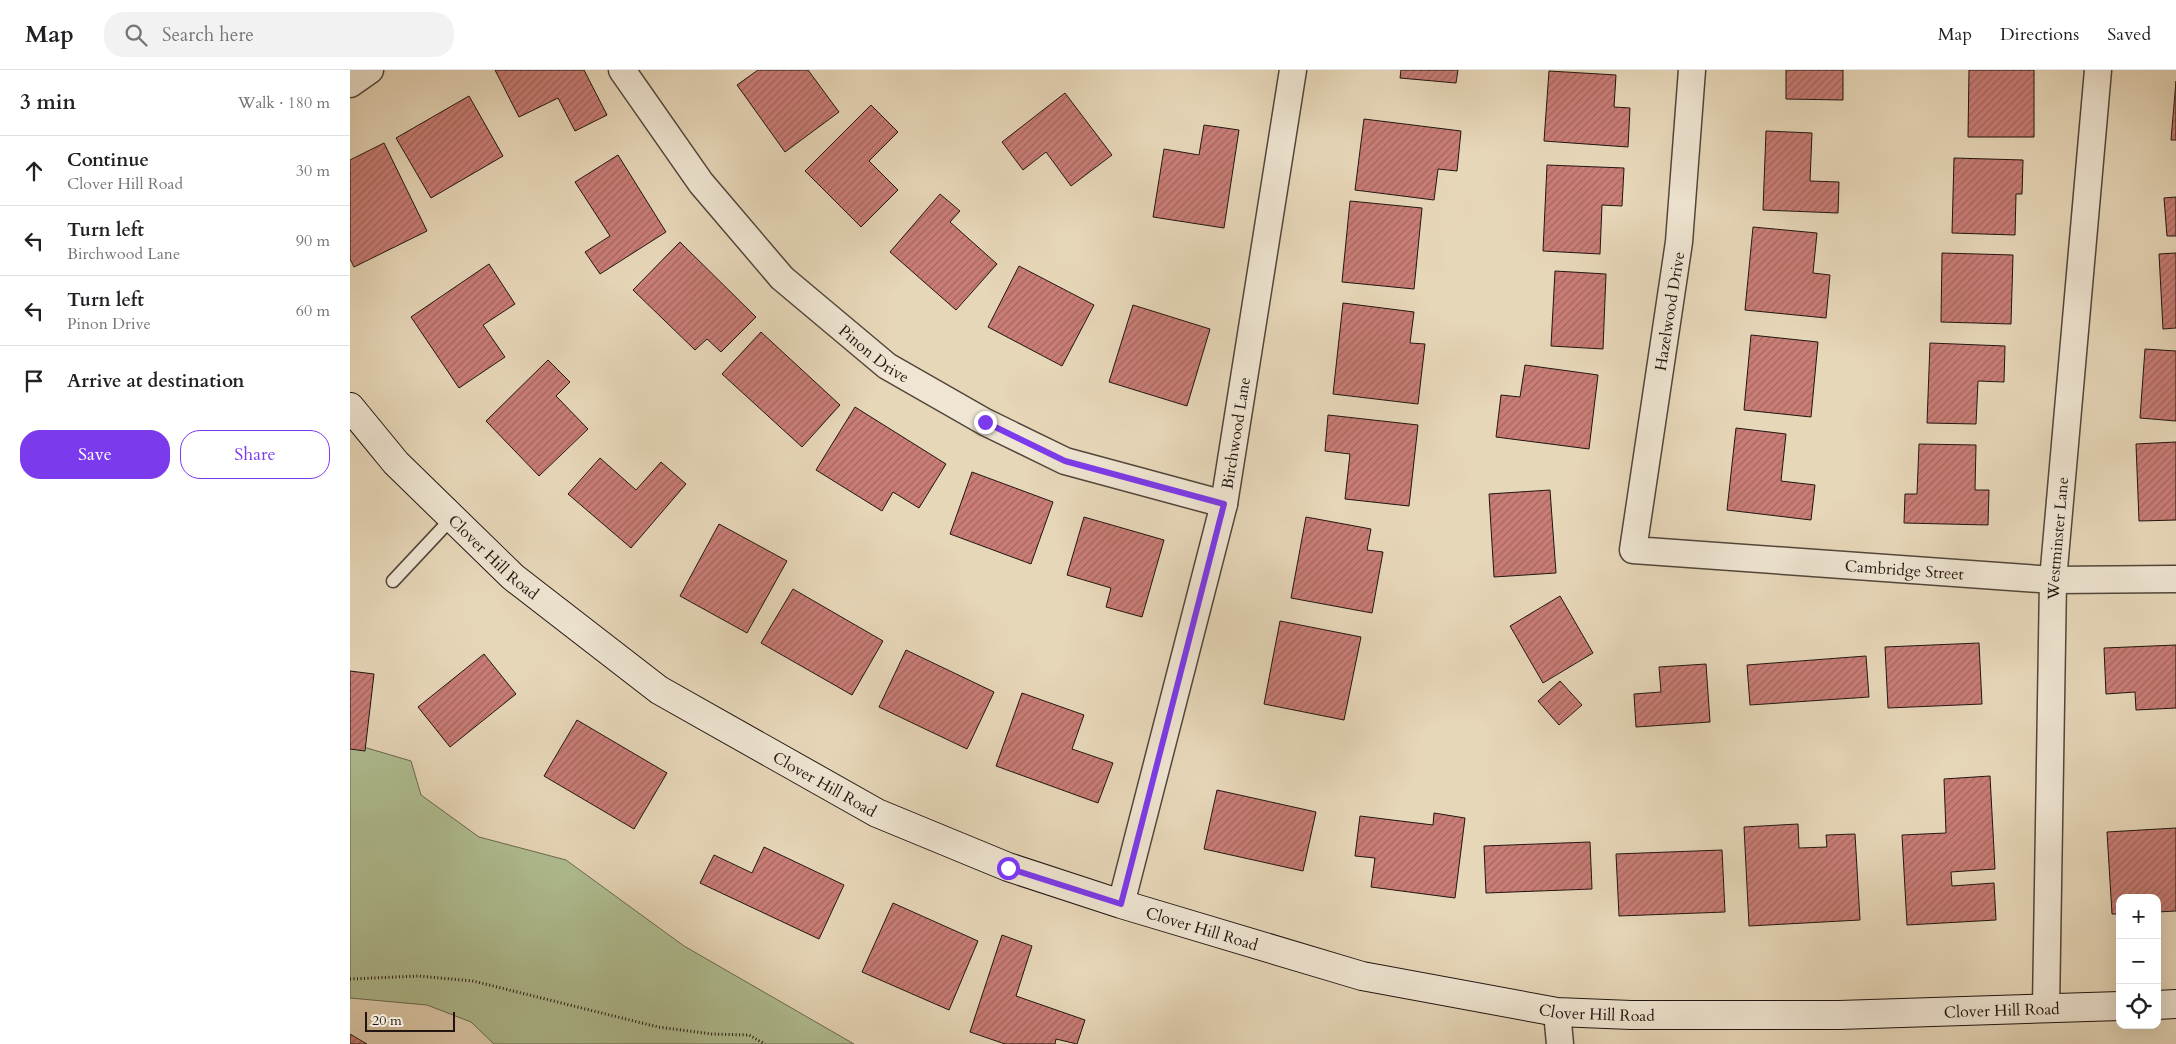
<!DOCTYPE html>
<html lang="en">
<head>
<meta charset="utf-8">
<style>
  body { margin:0; font-family:Cardo,serif; background:#f2f2f2; color:#202124 }
  .controls { position:absolute; right:15px; bottom:15px; display:grid; overflow:hidden; border-radius:10px; box-shadow:0 5px 20px #0002 }
  .controls button { width:45px; height:45px; display:grid; place-items:center; padding:0; border:0; border-bottom:1px solid #e0e0e0; background:#fff; color:#202124; font:25px sans-serif }
  .scale { position:absolute; left:15px; bottom:12px; width:90px; box-sizing:border-box; padding-left:5px; border:2px solid #201510; border-top:0; font-size:14px; line-height:18px; white-space:nowrap; color:#201510; -webkit-text-stroke:4px #efe5d2; paint-order:stroke }
  .stop { position:absolute; width:15px; height:15px; margin:-11px; border:4px solid #7c3aed; border-radius:50%; background:#fff }
  .stop.end { background:#7c3aed; border-color:#fff; box-shadow:0 1px 5px #0008 }
  .list { margin:0; padding:0; list-style:none }
  h2 { display:flex; justify-content:space-between; align-items:center; height:65px; margin:0; padding:0 20px; font-size:21px }
  h2 small { font-size:16px; font-weight:400; color:#757577 }
  .list li { display:grid; grid-template-columns:32px 1fr auto; gap:15px; align-items:center; box-sizing:border-box; height:70px; padding:0 20px; border-top:1px solid #e0e0e0 }
  .list b { display:block; font-size:19px; white-space:nowrap }
  .list p { margin:0; font-size:16px; white-space:nowrap; color:#757577 }
  .list em { font-size:16px; font-style:normal; color:#757577 }
  .actions { display:flex; gap:10px; padding:15px 20px }
  .actions a { flex:1; padding:11px 0; border:1px solid #7c3aed; border-radius:20px; text-align:center; font-size:18px; color:#7c3aed }
  .actions .main { background:#7c3aed; color:#fff }
  .icon { flex:none; width:28px; height:28px; fill:none; stroke:currentColor; stroke-width:2; stroke-linecap:round; stroke-linejoin:round }
  .map { position:relative; flex:none; width:1826px; height:974px; overflow:hidden }
  header { display:flex; align-items:center; gap:30px; box-sizing:border-box; height:70px; padding:0 25px; background:#fff; border-bottom:1px solid #e0e0e0 }
  header strong { font-size:24px }
  nav { display:flex; gap:28px; margin-inline-start:auto; font-size:18px }
  .search { width:350px; height:45px; background:#f2f2f2; display:flex; align-items:center; gap:12px; box-sizing:border-box; padding:0 18px; border-radius:20px; color:#757577; font-size:19px }
  main { display:flex }
  aside { flex:1; background:#fff }
  .map>svg:first-child { display:block }
  .green { fill:#b0bf93; stroke:#686a52 }
  .building { fill:url(#building-hatch); stroke:#201510 }
  .lines { fill:none; stroke-linecap:round; stroke-linejoin:round }
  .lane-casing { stroke:#52463a; stroke-width:15 }
  .street-casing { stroke:#52463a; stroke-width:29 }
  .secondary-casing { stroke:#201510; stroke-width:30 }
  .path { stroke:#201510; stroke-width:3; stroke-dasharray:1 2.5; stroke-linecap:butt }
  .lane { stroke:#efe5d2; stroke-width:12 }
  .street { stroke:#efe5d2; stroke-width:26 }
  .secondary { stroke:#efe5d2; stroke-width:28 }
  .route { stroke:#7c3aed; stroke-width:6 }
  .labels { text-anchor:middle; stroke-width:4; stroke-linejoin:round; paint-order:stroke }
  .street-label { font-size:16px; fill:#201510; stroke:#efe5d2 }
</style>
</head>
<body>
<header>
<strong>Map</strong>
<div class="search"><svg class="icon" aria-label="search" viewBox="0 0 24 24"><circle cx="10" cy="10" r="6"/><path d="M15 15l6 6"/></svg>Search here</div>
<nav><a>Map</a><a>Directions</a><a>Saved</a></nav>
</header>
<main>
<aside>
<h2>3 min<small>Walk · 180 m</small></h2>
<ul class="list">
<li><svg class="icon" aria-label="ahead" viewBox="0 0 24 24"><path d="M12 20V5M6 11l6-6 6 6"/></svg><div><b>Continue</b><p>Clover Hill Road</p></div><em>30 m</em></li>
<li><svg class="icon" aria-label="left" viewBox="0 0 24 24"><path d="M17 20v-9H6M10 6l-5 5 5 5"/></svg><div><b>Turn left</b><p>Birchwood Lane</p></div><em>90 m</em></li>
<li><svg class="icon" aria-label="left" viewBox="0 0 24 24"><path d="M17 20v-9H6M10 6l-5 5 5 5"/></svg><div><b>Turn left</b><p>Pinon Drive</p></div><em>60 m</em></li>
<li><svg class="icon" aria-label="arrive" viewBox="0 0 24 24"><path d="M6 21V4h12l-3 4 3 4H6"/></svg><div><b>Arrive at destination</b></div></li>
</ul>
<div class="actions"><a class="main">Save</a><a>Share</a></div>
</aside>
<div class="map">
<svg width="1826" height="974" viewBox="0 0 1826 974">
  <defs>
    <pattern id="building-hatch" width="6" height="6" patternUnits="userSpaceOnUse" patternTransform="scale(1.25)"><rect width="6" height="6" fill="#c97d76"/><path d="M-1 1l2-2M0 6l6-6M5 7l2-2" fill="none" stroke="#a3655f"/></pattern>
  </defs>
  <rect width="100%" height="100%" fill="#e7d7b9"/>
  <filter id="stains"><feTurbulence type="fractalNoise" baseFrequency=".004" numOctaves="4"/><feColorMatrix values="0 0 0 0 .2 0 0 0 0 .09 0 0 0 0 .02 0 0 0 .5 -.17"/></filter>
  <radialGradient id="worn" r=".72"><stop offset=".6" stop-color="#630" stop-opacity="0"/><stop offset="1" stop-color="#630" stop-opacity=".3"/></radialGradient>
  <path class="green" d="M0,673L61,691L71,725L129,767L216,790L334,876L504,974H144L121,952L77,935L0,928Z"/>
  <path class="building" d="M145,0H234L257,45L225,61L208,28L169,47Z
    M408,0H458L489,42L435,82L387,15Z
    M1051,0H1108L1106,13L1050,8Z
    M1436,0H1493V30L1436,29Z
    M1619,0H1684V67H1618Z
    M1199,1L1266,5L1264,37L1280,38L1278,77L1194,71Z
    M1826,11V70H1821Z
    M715,23L762,85L721,116L696,82L673,100L652,72Z
    M119,26L153,86L81,128L46,68Z
    M521,35L548,62L519,91L548,120L511,157L455,101Z
    M1014,49L1111,61L1107,101L1088,99L1084,130L1005,120Z
    M854,55L889,60L874,158L803,147L814,79L849,85Z
    M1416,61L1462,63L1460,111L1489,112L1488,143L1413,140Z
    M34,73L77,161L4,197L0,189V90Z
    M268,85L316,162L250,204L235,182L260,166L225,112Z
    M1604,88L1673,90L1672,124H1666L1665,165L1602,163Z
    M1197,95L1274,98L1272,136L1252,135L1250,184L1193,181Z
    M590,124L610,141L600,152L647,194L606,240L540,182Z
    M1826,127V166H1817L1814,128Z
    M1000,131L1072,138L1064,219L992,212Z
    M1403,157L1467,163L1463,203L1480,205L1476,248L1395,240Z
    M330,172L406,247L371,282L357,269L345,280L283,220Z
    M1592,183L1663,185L1661,254L1591,252Z
    M1826,183V258L1813,259L1809,184Z
    M139,194L165,234L133,255L155,287L109,318L61,247Z
    M669,196L744,235L712,296L638,257Z
    M1205,201L1256,204L1253,279L1201,276Z
    M993,233L1064,242L1060,273L1075,274L1068,334L983,324Z
    M783,235L860,259L837,336L759,312Z
    M411,262L490,335L452,377L372,304Z
    M1401,265L1468,272L1461,347L1394,340Z
    M1580,273L1655,276L1654,312L1628,311L1626,354L1577,353Z
    M1795,279L1826,281V351L1790,348Z
    M198,290L220,312L206,326L238,359L189,406L136,351Z
    M1175,295L1248,305L1239,379L1146,367L1151,325L1170,327Z
    M505,337L596,394L569,438L543,422L532,441L466,400Z
    M978,345L1068,355L1059,436L995,429L1000,384L975,381Z
    M1386,358L1436,364L1431,411L1465,415L1461,450L1377,440Z
    M1826,372V450L1789,451L1786,374Z
    M1569,374L1626,375L1625,420H1639L1638,455L1554,453L1555,424H1567Z
    M250,388L286,420L311,392L336,414L281,478L218,424Z
    M622,402L703,432L681,494L600,464Z
    M1200,420L1206,503L1144,507L1139,424Z
    M734,447L814,470L792,547L756,537L761,518L717,505Z
    M956,447L1021,459L1017,480L1033,482L1022,543L941,528Z
    M369,454L437,491L397,563L330,526Z
    M443,519L533,571L502,625L411,573Z
    M1210,526L1243,583L1193,613L1160,556Z
    M930,551L1011,567L994,650L914,634Z
    M1629,573L1632,634L1538,638L1535,577Z
    M1826,575V638L1786,640L1785,622L1756,624L1754,578Z
    M556,580L644,622L617,679L529,637Z
    M134,584L166,624L100,677L68,637Z
    M1516,586L1519,627L1400,635L1397,595Z
    M1356,594L1360,652L1286,657L1284,624L1311,622L1309,597Z
    M0,601L24,604L15,681L0,679Z
    M1210,611L1232,635L1209,655L1188,631Z
    M672,623L734,645L722,679L763,693L748,733L646,696Z
    M227,650L317,703L284,759L194,706Z
    M1640,706L1645,799L1601,802L1602,816L1644,813L1646,850L1557,855L1552,765L1596,763L1594,709Z
    M867,720L966,742L953,801L854,779Z
    M1084,743L1115,748L1105,828L1021,817L1025,788L1005,786L1010,746L1083,755Z
    M1448,754L1449,778L1477,777L1476,765L1505,764L1510,850L1399,856L1394,757Z
    M1826,758V841L1807,842V828H1770V844H1762L1757,762Z
    M1240,772L1242,819L1136,823L1134,776Z
    M414,777L494,815L469,869L350,813L364,785L402,803Z
    M1372,780L1375,842L1269,846L1266,784Z
    M543,833L628,871L599,940L512,902Z
    M652,865L682,876L666,926L735,950L727,974L706,969L705,974H655L620,962Z
    M0,964L17,974H0Z"/>
  <g class="lines">
    <g class="lane-casing">
      <path id="lane" d="M43,511L102,448"/>
    </g>
    <g class="street-casing">
      <g id="street">
        <path id="s1" d="M272,0L351,113L432,208L537,296L635,352L715,391L874,434"/>
        <path id="s2" d="M1342,0L1329,172L1283,480L1703,510L1826,509"/>
        <path d="M0,14L20,0"/>
        <path id="s3" d="M771,834L874,434L943,0"/>
        <path id="s4" d="M1696,938L1703,510L1748,0"/>
        <path d="M1207,942L1210,974"/>
      </g>
    </g>
    <g class="secondary-casing">
      <g id="secondary">
        <path id="s5" d="M0,337L46,393L163,507L309,620L527,743L658,797L771,834L1012,906L1207,942L1281,945H1489L1770,936"/>
        <path d="M1807,935L1826,934"/>
      </g>
    </g>
    <path class="path" d="M0,909L68,906L123,911L308,957L362,964L399,965L415,974"/>
    <use href="#lane" class="lane"/>
    <use href="#street" class="street"/>
    <use href="#secondary" class="secondary"/>
  </g>
  <g class="lines">
    <path class="route" d="M635,352L715,391L874,434L771,834L658,798"/>
  </g>
  <g class="labels">
    <g class="street-label">
      <text transform="translate(1319 241) rotate(-81)" y="6">Hazelwood Drive</text>
      <text dy="6" stroke="none"><textPath href="#s1" startOffset="382">Pinon Drive</textPath></text>
      <text dy="6" stroke="none"><textPath href="#s3" startOffset="485">Birchwood Lane</textPath></text>
      <text dy="6" stroke="none"><textPath href="#s4" startOffset="470">Westminster Lane</textPath></text>
      <text dy="6" stroke="none"><textPath href="#s5" startOffset="208">Clover Hill Road</textPath></text>
      <text dy="6" stroke="none"><textPath href="#s2" startOffset="756">Cambridge Street</textPath></text>
      <text dy="6" stroke="none"><textPath href="#s5" startOffset="611">Clover Hill Road</textPath></text>
      <text dy="6" stroke="none"><textPath href="#s5" startOffset="1016">Clover Hill Road</textPath></text>
      <text dy="6" stroke="none"><textPath href="#s5" startOffset="1826">Clover Hill Road</textPath></text>
      <text dy="6" stroke="none"><textPath href="#s5" startOffset="1421">Clover Hill Road</textPath></text>
    </g>
  </g>
  <rect width="100%" height="100%" filter="url(#stains)"/>
  <rect width="100%" height="100%" fill="url(#worn)"/>
</svg>
<div class="controls">
<button>+</button>
<button>−</button>
<button><svg class="icon" aria-label="locate" viewBox="0 0 24 24"><circle cx="12" cy="12" r="6"/><path d="M12 2v4M12 18v4M2 12h4M18 12h4"/></svg></button>
</div>
<div class="scale">20 m</div>
<div class="stop" style="left:658px;top:798px"></div>
<div class="stop end" style="left:635px;top:352px"></div>
</div>
</main>
</body>
</html>
